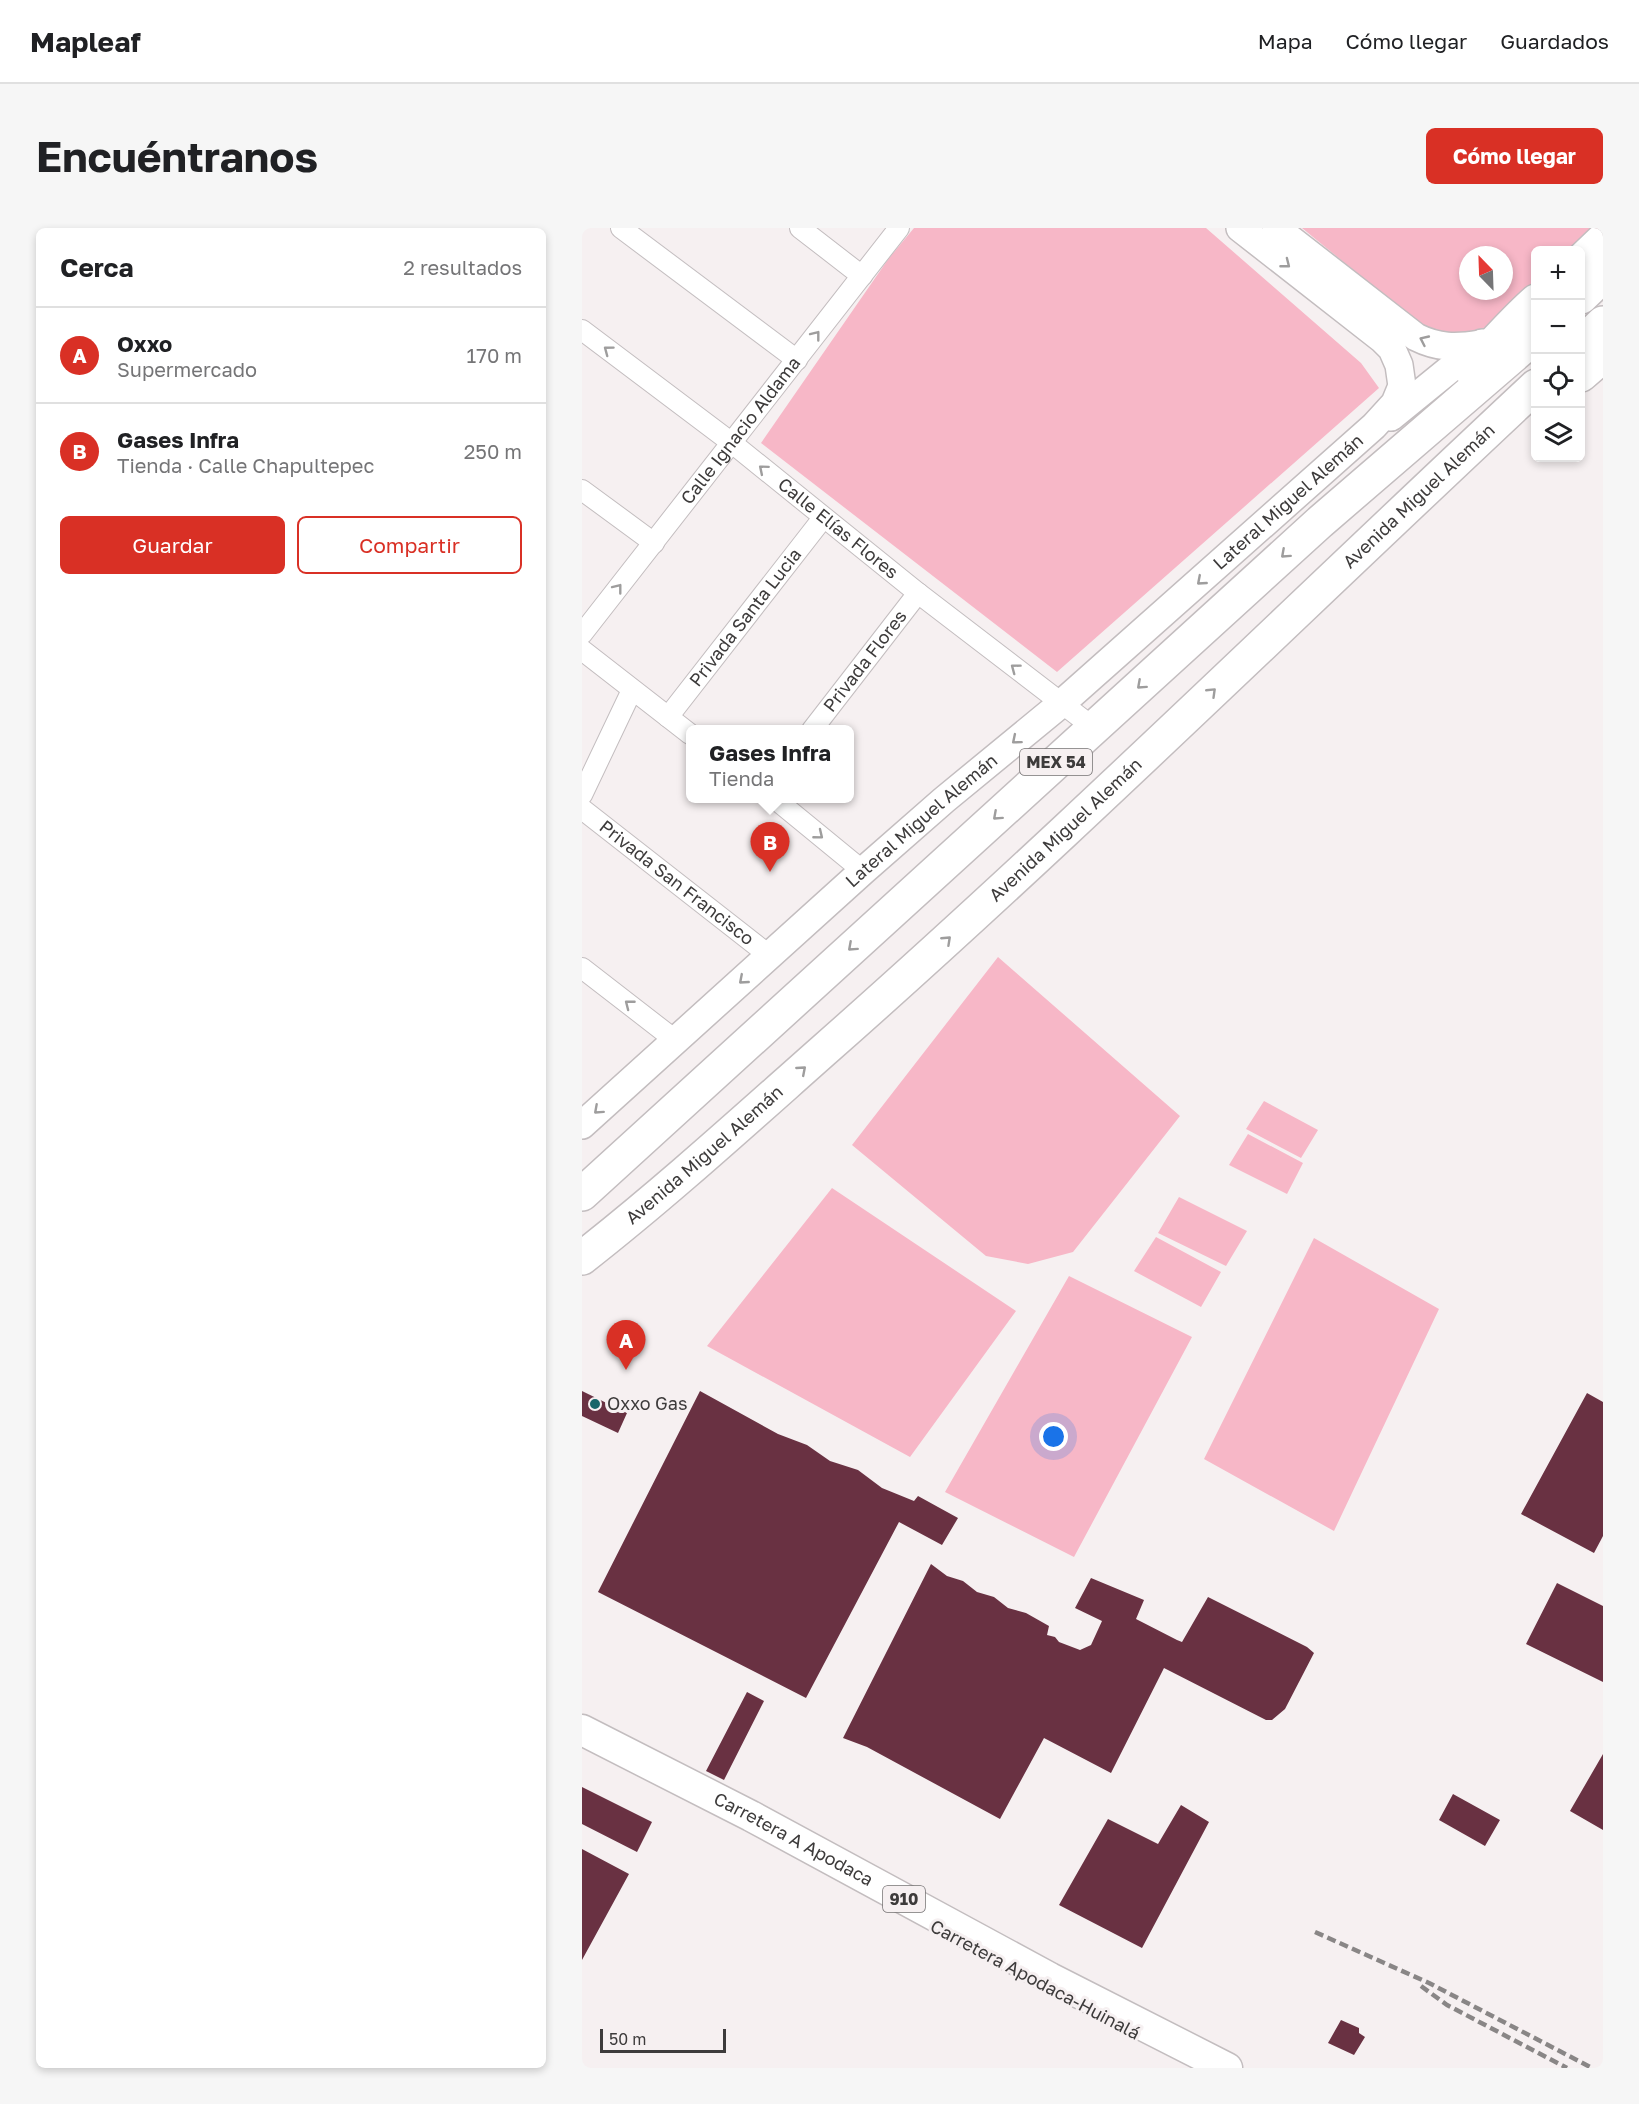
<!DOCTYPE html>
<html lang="es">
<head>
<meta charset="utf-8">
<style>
  body { margin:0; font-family:"Golos Text",sans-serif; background:#f6f6f6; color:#202124 }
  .controls { position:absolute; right:18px; top:18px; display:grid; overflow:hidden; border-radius:9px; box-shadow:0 3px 9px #0003 }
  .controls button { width:54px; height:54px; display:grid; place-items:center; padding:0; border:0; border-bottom:2px solid #e0e0e0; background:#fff; color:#202124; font:30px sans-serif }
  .compass { position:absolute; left:877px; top:18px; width:54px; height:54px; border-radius:50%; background:#fff; box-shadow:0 3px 9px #0003; rotate:337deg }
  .scale { position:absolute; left:18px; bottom:15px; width:126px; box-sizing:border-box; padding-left:6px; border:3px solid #3d3b3b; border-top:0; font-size:16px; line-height:21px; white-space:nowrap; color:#3d3b3b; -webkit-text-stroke:4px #f6f0f1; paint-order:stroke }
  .you { position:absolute; left:472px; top:1209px; width:21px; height:21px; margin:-15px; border:4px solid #fff; border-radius:50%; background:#1a73e8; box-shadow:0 0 0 9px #1a73e833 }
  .badge { display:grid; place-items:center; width:39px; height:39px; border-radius:50%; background:#d93025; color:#fff; font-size:20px; font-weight:700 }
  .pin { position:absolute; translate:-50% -50px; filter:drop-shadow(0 2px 3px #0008) }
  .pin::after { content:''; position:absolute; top:32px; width:21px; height:18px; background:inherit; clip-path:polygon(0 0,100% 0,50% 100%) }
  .popup { position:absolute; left:104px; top:497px; width:168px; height:78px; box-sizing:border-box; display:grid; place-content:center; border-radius:9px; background:#fff; filter:drop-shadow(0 2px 4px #0005); font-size:20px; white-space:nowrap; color:#757577 }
  .popup b { font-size:22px; color:#202124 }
  .popup::after { content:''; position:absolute; left:50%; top:100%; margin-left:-12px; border:12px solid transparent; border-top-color:#fff }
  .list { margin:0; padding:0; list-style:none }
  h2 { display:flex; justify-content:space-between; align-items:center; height:78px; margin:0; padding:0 24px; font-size:26px }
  h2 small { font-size:20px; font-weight:400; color:#757577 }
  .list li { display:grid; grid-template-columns:39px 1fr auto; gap:18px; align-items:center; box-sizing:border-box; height:96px; padding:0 24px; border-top:2px solid #e0e0e0 }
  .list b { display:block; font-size:22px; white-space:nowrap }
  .list p { margin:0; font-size:20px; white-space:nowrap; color:#757577 }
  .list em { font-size:20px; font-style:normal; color:#757577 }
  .actions { display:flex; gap:12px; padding:18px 24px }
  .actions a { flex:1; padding:14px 0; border:2px solid #d93025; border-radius:9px; text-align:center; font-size:21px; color:#d93025 }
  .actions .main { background:#d93025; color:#fff }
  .icon { flex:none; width:33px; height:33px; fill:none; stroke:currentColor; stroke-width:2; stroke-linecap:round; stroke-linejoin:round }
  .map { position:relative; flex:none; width:1021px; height:1840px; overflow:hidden; border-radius:9px }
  header { display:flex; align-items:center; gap:36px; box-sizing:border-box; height:84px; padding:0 30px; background:#fff; border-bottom:2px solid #e0e0e0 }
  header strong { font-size:28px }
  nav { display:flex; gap:33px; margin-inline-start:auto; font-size:21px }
  .intro { display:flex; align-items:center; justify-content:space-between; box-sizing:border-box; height:144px; padding:0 36px }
  h1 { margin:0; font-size:42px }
  .button { padding:15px 27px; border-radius:9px; background:#d93025; color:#fff; font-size:21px; font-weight:700 }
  main { display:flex; gap:36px; padding:0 36px }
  aside { flex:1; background:#fff; border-radius:9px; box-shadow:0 3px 9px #0003 }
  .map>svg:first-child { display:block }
  .grass { fill:#f7b7c7; fill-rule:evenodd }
  .building { fill:#693142 }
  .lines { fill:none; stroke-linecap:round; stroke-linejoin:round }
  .street-casing { stroke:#c3bdbf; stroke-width:22 }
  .secondary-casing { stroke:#c3bdbf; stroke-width:30 }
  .primary-casing { stroke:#c3bdbf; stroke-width:33 }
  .highway-casing { stroke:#c3bdbf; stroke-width:36 }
  .street { stroke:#fff; stroke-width:20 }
  .secondary { stroke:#fff; stroke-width:27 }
  .primary { stroke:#fff; stroke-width:30 }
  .highway { stroke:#fff; stroke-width:33 }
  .rail { stroke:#898686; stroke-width:4.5; stroke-dasharray:9 4.5; stroke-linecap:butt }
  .oneway { stroke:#9e9d9d }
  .poi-dot { fill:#186669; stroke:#f6f0f1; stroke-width:2 }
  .labels { text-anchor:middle; stroke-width:6; stroke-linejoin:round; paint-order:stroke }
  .shield { fill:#f6f0f1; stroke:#747172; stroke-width:1.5 }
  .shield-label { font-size:16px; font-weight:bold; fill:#3d3b3b }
  .street-label { font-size:18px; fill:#3d3b3b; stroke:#f6f0f1 }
  .poi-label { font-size:18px; fill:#3d3b3b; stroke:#f6f0f1; text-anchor:start }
</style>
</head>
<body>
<header>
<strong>Mapleaf</strong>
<nav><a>Mapa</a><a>Cómo llegar</a><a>Guardados</a></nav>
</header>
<div class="intro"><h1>Encuéntranos</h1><a class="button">Cómo llegar</a></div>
<main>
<aside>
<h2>Cerca<small>2 resultados</small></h2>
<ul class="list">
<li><span class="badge">A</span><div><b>Oxxo</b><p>Supermercado</p></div><em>170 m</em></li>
<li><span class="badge">B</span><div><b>Gases Infra</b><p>Tienda · Calle Chapultepec</p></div><em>250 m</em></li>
</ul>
<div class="actions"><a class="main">Guardar</a><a>Compartir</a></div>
</aside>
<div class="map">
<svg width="1021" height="1840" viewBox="0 0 1021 1840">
  <rect width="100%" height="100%" fill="#f6f0f1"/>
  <path class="grass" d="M332,0H624L779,135L797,160L475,444L179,215L307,30Z
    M720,0H1018L993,22H954L953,58L909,97L879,109L847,104ZM886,27H922V63H886Z
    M416,729L598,888L491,1024L446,1036L404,1028L270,917Z
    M682,873L736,902L719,930L664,901Z
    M666,906L721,935L705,966L647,937Z
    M250,960L434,1083L328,1229L125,1118Z
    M597,969L665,1003L644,1038L576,1005Z
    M574,1009L639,1044L619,1079L552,1043Z
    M732,1010L857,1081L752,1303L622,1231Z
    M487,1048L610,1109L492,1329L363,1264Z"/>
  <path class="building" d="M0,1163L45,1185L36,1205L0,1188Z
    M118,1163L196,1206L225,1217L248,1233L276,1242L300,1260L332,1273L336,1268L376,1290L360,1317L317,1294L224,1470L16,1364Z
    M1005,1165L1021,1174V1308L1012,1325L939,1286Z
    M349,1336L365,1348L381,1353L395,1364L412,1369L426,1380L444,1385L467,1398L465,1407L473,1409L477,1414L498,1422L509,1417L520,1393L493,1380L509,1350L562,1372L554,1391L595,1412L600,1414L626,1369L725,1419L732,1425L703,1481L690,1492H684L582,1440L529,1545L462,1510L418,1591L285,1519L261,1510Z
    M975,1355L1021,1378V1454L944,1416Z
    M165,1464L182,1473L142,1552L124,1543Z
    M1021,1526V1602L988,1583Z
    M0,1559L70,1594L55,1624L0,1596Z
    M871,1566L918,1592L903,1618L857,1592Z
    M599,1577L627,1594L560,1720L477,1677L526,1591L576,1616Z
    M0,1621L47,1646L0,1732Z
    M759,1792L777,1800V1805L783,1809L772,1827L746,1815Z"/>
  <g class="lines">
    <g class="street-casing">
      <g id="street">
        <path d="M39,0L215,132"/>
        <path d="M218,0L280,48"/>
        <path id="s1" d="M0,102L150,215L336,365L512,500"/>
        <path d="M0,262L72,315"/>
        <path id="s2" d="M0,406L317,0"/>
        <path d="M0,422L108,506"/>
        <path id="s3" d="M86,489L241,290"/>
        <path id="s4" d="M230,502L336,365"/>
        <path d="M0,567L50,462"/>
        <path d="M192,570L281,643"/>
        <path id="s5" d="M0,581L188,728"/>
        <path d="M0,740L93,812"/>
      </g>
    </g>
    <g class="secondary-casing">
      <g id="secondary">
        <path d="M694,0L834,109C856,120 874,120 898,116"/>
        <path d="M809,189L900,115"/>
        <path id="s6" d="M0,897L281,643L362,572L480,475L792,198L813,175L820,158L817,137L810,121L800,111L658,0"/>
      </g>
    </g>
    <g class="primary-casing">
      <g id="primary">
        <path id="s7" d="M0,1502L169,1588L468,1750L645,1840"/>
      </g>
    </g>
    <g class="highway-casing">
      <g id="highway">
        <path d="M999,33L1021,12"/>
        <path d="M999,69L1021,48"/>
        <path d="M999,116L1021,95"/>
        <path d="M887,140C910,119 930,94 954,73"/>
        <path d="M999,147L1021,128"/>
        <path d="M0,966L738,294L954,108"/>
        <path id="s8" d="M0,1030C83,965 162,893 241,823C485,608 716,380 954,158"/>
      </g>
    </g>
    <use href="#street" class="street"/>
    <use href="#secondary" class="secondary"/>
    <use href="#primary" class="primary"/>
    <use href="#highway" class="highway"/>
    <path class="rail" d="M733,1704L847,1755L1010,1840
      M839,1758L865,1777L985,1840"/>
  </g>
  <defs><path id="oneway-chevron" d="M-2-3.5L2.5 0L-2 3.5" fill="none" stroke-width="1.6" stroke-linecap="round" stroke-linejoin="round" transform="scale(1.5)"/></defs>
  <g class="oneway">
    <use href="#oneway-chevron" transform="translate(704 36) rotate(38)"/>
    <use href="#oneway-chevron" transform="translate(234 107) rotate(-52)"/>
    <use href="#oneway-chevron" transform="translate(842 112) rotate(-155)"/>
    <use href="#oneway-chevron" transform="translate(26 122) rotate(-143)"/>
    <use href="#oneway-chevron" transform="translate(181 241) rotate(-140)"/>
    <use href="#oneway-chevron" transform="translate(703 326) rotate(138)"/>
    <use href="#oneway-chevron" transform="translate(619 353) rotate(139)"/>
    <use href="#oneway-chevron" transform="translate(36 360) rotate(-52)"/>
    <use href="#oneway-chevron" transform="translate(433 440) rotate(-143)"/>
    <use href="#oneway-chevron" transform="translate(559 457) rotate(138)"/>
    <use href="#oneway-chevron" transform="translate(630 464) rotate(-44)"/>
    <use href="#oneway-chevron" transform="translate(434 512) rotate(140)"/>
    <use href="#oneway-chevron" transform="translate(415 588) rotate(138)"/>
    <use href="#oneway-chevron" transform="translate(237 607) rotate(39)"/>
    <use href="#oneway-chevron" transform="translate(365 712) rotate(-43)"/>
    <use href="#oneway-chevron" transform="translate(270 719) rotate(138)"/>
    <use href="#oneway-chevron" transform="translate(161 752) rotate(139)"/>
    <use href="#oneway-chevron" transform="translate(47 776) rotate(-142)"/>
    <use href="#oneway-chevron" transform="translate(220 842) rotate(-41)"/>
    <use href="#oneway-chevron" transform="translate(16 882) rotate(138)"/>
  </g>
  <circle class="poi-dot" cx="13" cy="1176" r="6"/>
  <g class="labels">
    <g class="shield">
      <rect x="438" y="521" width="72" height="26" rx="4.5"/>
      <rect x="301" y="1658" width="42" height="26" rx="4.5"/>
    </g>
    <g class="shield-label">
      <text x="474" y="540">MEX 54</text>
      <text x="322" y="1677">910</text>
    </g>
    <g class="street-label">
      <text dy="6" stroke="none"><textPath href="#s2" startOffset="258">Calle Ignacio Aldama</textPath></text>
      <text dy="6" stroke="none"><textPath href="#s8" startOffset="1132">Avenida Miguel Alemán</textPath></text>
      <text dy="6" stroke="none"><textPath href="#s6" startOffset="942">Lateral Miguel Alemán</textPath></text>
      <text dy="6" stroke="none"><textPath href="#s1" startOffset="324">Calle Elías Flores</textPath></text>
      <text dy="6" stroke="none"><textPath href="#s3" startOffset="126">Privada Santa Lucia</textPath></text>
      <text dy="6" stroke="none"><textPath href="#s4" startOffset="87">Privada Flores</textPath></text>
      <text dy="6" stroke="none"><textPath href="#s6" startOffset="456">Lateral Miguel Alemán</textPath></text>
      <text dy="6" stroke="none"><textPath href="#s8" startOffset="646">Avenida Miguel Alemán</textPath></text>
      <text dy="6" stroke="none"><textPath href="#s5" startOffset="120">Privada San Francisco</textPath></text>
      <text dy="6" stroke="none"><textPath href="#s8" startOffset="160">Avenida Miguel Alemán</textPath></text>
      <text dy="6" stroke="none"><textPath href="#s7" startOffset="238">Carretera A Apodaca</textPath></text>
      <text transform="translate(453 1752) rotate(28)" y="6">Carretera Apodaca-Huinalá</text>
    </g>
    <g class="poi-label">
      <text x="25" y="1182">Oxxo Gas</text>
    </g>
  </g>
</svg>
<div class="controls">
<button>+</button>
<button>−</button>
<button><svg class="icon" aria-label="locate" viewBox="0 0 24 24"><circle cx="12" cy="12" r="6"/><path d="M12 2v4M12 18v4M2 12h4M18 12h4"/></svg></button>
<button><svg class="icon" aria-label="layers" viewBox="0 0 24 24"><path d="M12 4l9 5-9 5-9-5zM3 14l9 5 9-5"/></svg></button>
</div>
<svg class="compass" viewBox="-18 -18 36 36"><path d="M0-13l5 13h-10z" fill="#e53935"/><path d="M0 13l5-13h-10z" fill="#757577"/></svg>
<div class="scale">50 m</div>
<div class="you"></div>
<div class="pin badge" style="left:44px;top:1142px">A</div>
<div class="pin badge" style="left:188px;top:644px">B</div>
<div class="popup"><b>Gases Infra</b>Tienda</div>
</div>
</main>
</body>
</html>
